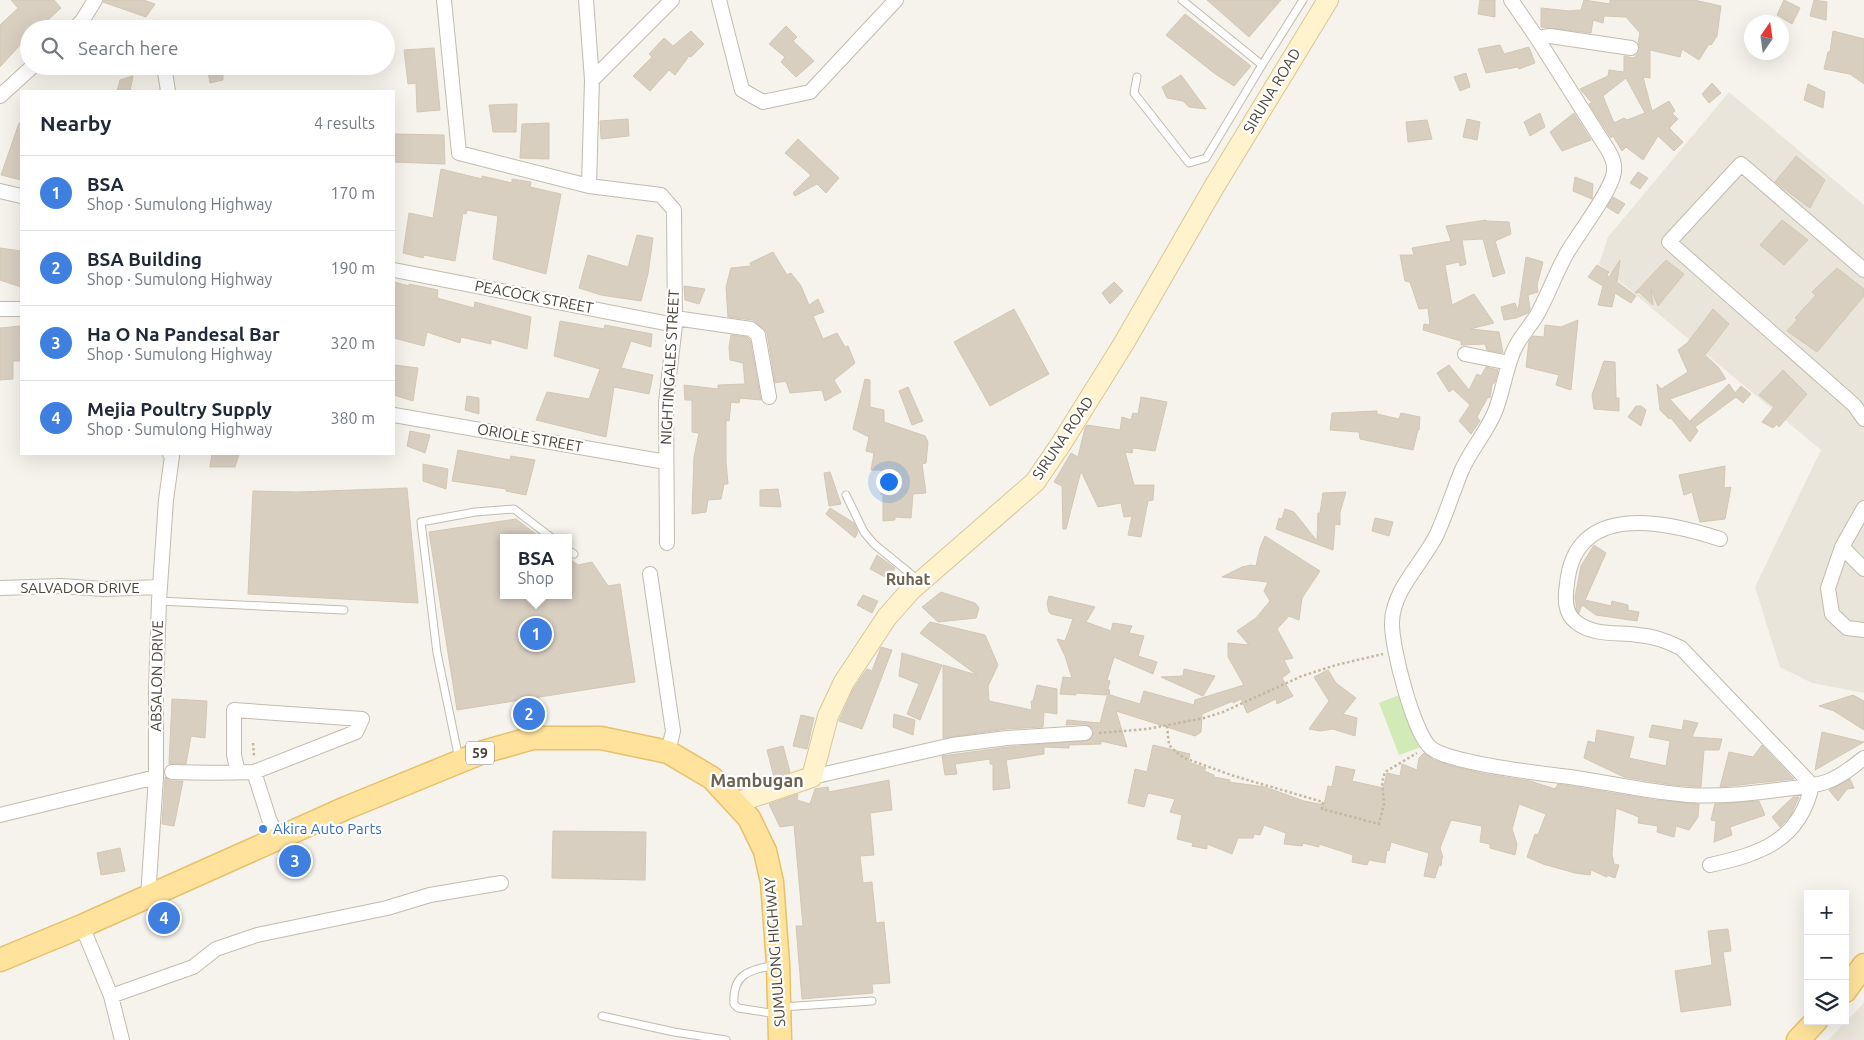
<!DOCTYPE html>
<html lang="en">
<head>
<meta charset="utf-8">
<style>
  body { margin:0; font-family:Ubuntu,sans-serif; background:#f2f2f3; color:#1f2937 }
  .controls { position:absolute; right:15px; bottom:15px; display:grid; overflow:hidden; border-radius:0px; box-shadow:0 5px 20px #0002 }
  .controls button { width:45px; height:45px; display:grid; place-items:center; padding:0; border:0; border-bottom:1px solid #e0e1e3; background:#fff; color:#1f2937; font:25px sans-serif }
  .compass { position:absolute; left:1744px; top:15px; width:45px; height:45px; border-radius:50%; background:#fff; box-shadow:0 5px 20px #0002; rotate:13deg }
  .you { position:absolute; left:888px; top:481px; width:18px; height:18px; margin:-12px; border:4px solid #fff; border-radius:50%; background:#1a73e8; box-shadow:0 0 0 8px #1a73e833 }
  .badge { display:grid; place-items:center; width:32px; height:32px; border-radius:50%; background:#fc3f1d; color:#fff; font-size:16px; font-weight:700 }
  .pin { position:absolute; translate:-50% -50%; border:2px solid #fff; box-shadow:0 1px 5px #0006 }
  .popup { position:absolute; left:500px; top:534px; width:72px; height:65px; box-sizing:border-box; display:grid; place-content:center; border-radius:0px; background:#fff; filter:drop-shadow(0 1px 4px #0005); font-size:16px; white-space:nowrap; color:#747a83 }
  .popup b { font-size:19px; color:#1f2937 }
  .popup::after { content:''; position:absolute; left:50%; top:100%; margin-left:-10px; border:10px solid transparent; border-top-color:#fff }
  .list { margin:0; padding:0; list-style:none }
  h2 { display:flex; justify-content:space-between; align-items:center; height:65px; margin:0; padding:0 20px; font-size:21px }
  h2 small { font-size:16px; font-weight:400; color:#747a83 }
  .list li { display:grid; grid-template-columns:32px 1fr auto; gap:15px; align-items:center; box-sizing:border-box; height:75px; padding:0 20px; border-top:1px solid #e0e1e3 }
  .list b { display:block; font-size:19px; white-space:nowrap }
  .list p { margin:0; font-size:16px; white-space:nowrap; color:#747a83 }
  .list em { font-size:16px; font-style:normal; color:#747a83 }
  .icon { flex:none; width:28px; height:28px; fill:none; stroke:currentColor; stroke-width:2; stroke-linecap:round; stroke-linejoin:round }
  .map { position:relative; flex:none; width:1864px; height:1040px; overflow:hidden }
  .search { position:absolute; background:#fff; box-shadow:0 5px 20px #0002; left:20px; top:20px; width:375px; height:55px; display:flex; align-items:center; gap:12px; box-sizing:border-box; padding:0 18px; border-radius:28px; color:#747a83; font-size:19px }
  .panel { position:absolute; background:#fff; box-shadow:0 5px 20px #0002; left:20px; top:90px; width:375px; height:365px; border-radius:0px }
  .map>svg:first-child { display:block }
  .residential { fill:#eae5da }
  .green { fill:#d2eab5 }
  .building { fill:#d8cfc1; stroke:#d3c7b4; fill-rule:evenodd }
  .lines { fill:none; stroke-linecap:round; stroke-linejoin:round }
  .lane-casing { stroke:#c2bbae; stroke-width:9 }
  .street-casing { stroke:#c2bbae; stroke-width:16 }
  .secondary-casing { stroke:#d6c79b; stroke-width:22 }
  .primary-casing { stroke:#e6c16a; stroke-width:25 }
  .path { stroke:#c4b79f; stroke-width:2.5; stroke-dasharray:2.5 2.5; stroke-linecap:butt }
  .lane { stroke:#fff; stroke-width:7 }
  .street { stroke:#fff; stroke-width:14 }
  .secondary { stroke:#fff3cd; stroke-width:20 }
  .primary { stroke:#ffe39c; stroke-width:22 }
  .shop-dot { fill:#3f7fe0; stroke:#fff; stroke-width:2 }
  .labels { text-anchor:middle; stroke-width:4.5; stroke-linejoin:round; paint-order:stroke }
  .shield { fill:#fff; stroke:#817c74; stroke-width:1 }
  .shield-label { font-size:14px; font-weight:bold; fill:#4b4439 }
  .street-label { font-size:15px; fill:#4b4439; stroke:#fff }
  .shop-label { font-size:15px; fill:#366cbe; stroke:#fff; text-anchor:start }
  .neighbourhood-label { font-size:16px; font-weight:bold; fill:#6e6250; stroke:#fff }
  .quarter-label { font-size:18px; font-weight:bold; fill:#6e6250; stroke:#fff }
</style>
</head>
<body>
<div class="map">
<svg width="1864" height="1040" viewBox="0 0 1864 1040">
  <rect width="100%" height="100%" fill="#f6f3ec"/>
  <path class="residential" d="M1729,92L1864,205V693L1812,683L1780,667L1755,587L1821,450L1599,264L1608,237Z
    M1864,1002V1040H1828L1862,1005Z"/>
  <path class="green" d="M1404,693L1424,746L1399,755L1379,703Z"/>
  <path class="building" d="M11,0H54L61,8L38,29H29V39L24,45H20L0,67V25L18,8Z
    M104,0H143L155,4L146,17L103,2Z
    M1207,0H1281L1249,37Z
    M1480,0H1495V17L1478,14Z
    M1584,0L1610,4V0H1694L1721,6L1717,36L1711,45L1709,44L1699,60L1682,49L1680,57L1650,50V78L1643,77L1652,111L1669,101L1675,111L1672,113L1678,119L1669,128L1683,142L1674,151L1658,136L1643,160L1626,147L1622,151L1613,136L1611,138L1589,104L1592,103L1580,89L1608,76L1609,70L1624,72V56L1634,58L1638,53L1640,49L1638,43L1640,33L1626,17L1604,16L1603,23L1593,20L1591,33L1541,27V8L1569,11L1581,10ZM1626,78L1645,113L1627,120L1624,118L1614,123L1603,96Z
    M1784,0L1800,8L1792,24L1777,15Z
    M1814,0L1827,2L1826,20L1810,16Z
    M1185,14L1251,66L1234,86L1214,73L1166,35Z
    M786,26L797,37L793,41L814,61L796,77L781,62L785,57L769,44Z
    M691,31L704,44L691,57L689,56L675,75L669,70L650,91L633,76L652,57L649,54L664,38L673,46Z
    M1833,31L1864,39V84L1850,74L1824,69L1828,52H1830Z
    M1500,45L1504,54L1529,47L1535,63L1519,69L1518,67L1486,73L1478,49Z
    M434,48L440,110L417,112L416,83L408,84L404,50Z
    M207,66H223V80L210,83Z
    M1466,73L1470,87L1460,91L1454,77Z
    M1181,75L1206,109L1189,107L1183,101L1167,98L1162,87Z
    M133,76L130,91H117L120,80Z
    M1712,83L1721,93L1709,103L1702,94Z
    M1808,84L1825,92L1823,108L1804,100Z
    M517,104L516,132H493L489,105Z
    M1540,113L1545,127L1530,136L1524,122Z
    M1574,113L1591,140L1562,151L1550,132Z
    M628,119L629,136L601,139L600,121Z
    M1467,119L1480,122L1477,140L1463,137Z
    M1427,120L1432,139L1408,142L1406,122Z
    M19,123H21V180L1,175Z
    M549,123V159L520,158L522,124Z
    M394,134L444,135L445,164L394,162Z
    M798,139L839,178L826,193L817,184L795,196L793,193L811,175L785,153Z
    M1796,156L1825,180L1810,208L1775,182Z
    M441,169L482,179V176L512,183V179L531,182L530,187L561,194L546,274L493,259L498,216L467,210L466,214L463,213L455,261L424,255L423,258L403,253L409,213L433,218Z
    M1638,172L1648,178L1640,189L1630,183Z
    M1575,177L1593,184L1592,199L1573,191Z
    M1613,197L1625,204L1618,214L1607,207Z
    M1486,220V221L1509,222L1511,234L1495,241L1505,273L1493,277L1483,239L1462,240L1466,264L1460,266L1459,262L1445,265L1452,305L1474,294L1494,323L1470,329L1499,332L1503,353L1487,350L1485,344L1461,345V341L1423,330L1424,324L1430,325L1428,308L1419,309L1410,282L1405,281L1400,255H1414L1412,248L1451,241L1446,226Z
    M1782,220L1808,240L1784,265L1760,245Z
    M637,235L653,238L648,274L641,301L601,295L579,288L588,255L628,267Z
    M0,248L21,251V287L0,280Z
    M773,252L787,275L791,273L801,286L809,305L818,299L824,312L813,316L823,339L837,333L845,347L848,346L855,363L834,380L841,392L825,401L822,390L790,393L786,381L775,383L767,333L764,329L753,320L728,317L726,287L731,268L751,266L750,263Z
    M1526,257L1543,262L1537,285L1538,292L1528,295L1530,309L1528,313L1516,318L1504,320L1501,307L1515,303L1518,311Z
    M1620,260L1617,282L1636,296L1631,303L1615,293L1612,307L1598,305L1603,286L1588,277L1597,265L1609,272L1607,275L1609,277Z
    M1666,260L1684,274L1658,306L1651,289L1653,305L1639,292L1635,293Z
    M1837,268L1864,289V296L1817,352L1787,331L1797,320L1795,318L1816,295L1812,292Z
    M394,282L409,286V284L438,290L437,298L474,308L475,302L531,317L527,349L491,339V344L461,337L460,343L427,332L424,346L394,338Z
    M1114,282L1123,291L1110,304L1102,293Z
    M684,286L705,289L699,304L685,300Z
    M1014,309L1049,374L990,406L954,342Z
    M1713,309L1729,324L1705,355L1718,367L1726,379L1670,399L1693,425L1690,421L1729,384L1735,393L1741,386L1751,394L1743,403L1736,397L1695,427L1698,431L1690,442L1671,418L1669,419L1660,410L1657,384L1661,389L1688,372L1678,350L1688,342Z
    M1578,320L1571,390L1556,385L1559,375L1526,367L1529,341L1533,336L1544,337L1545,325L1561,327Z
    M560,321L604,329L605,325L652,334L651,347L631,341L621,368L653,375L649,394L614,387L606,437L536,420L547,392L589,399L600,369L554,356Z
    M21,326V361H13V379L0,380V328Z
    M731,335L747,337L750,340L761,400L740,398L739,403L731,402L729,421L726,420V462L728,484H724L721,499L708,500L706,512L692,514L694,457L699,433L692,432V400H685L684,385L718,389V385L745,384L743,363L730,360L729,347Z
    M1604,361L1615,362L1616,398H1619V411L1594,409L1592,395Z
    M394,365L418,368L413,401L394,395Z
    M1449,365L1469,390L1477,374L1481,376L1486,367L1498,370L1495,382L1492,385L1490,398L1488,397L1477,417L1480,421L1471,434L1459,421L1470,405L1453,389L1449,392L1437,373Z
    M1783,370L1807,394L1779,427L1777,424L1773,428L1762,422L1774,407L1759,395Z
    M865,379L870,380V407L884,410V422L925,436L928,442L926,463L922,464L926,493L913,494L911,518L895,517V520L883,521V492L881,495L882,470H871L874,453L866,451L869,437L853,429Z
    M908,387L923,421L912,425L899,391Z
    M467,396L479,398V414L465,410Z
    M1141,397L1167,402L1155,451L1133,448L1132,453L1125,452L1134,485H1154L1153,500L1148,501L1141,537L1128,535L1132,516L1124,517L1121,503L1098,507L1081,471L1066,529H1063L1062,486L1054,482L1071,453L1078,457L1085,428L1087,425L1120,430L1122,417L1131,420L1133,413L1138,414Z
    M1636,406H1641L1646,410L1641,426L1628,417Z
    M1377,411V414L1399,419L1401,413L1420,417L1419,430H1418L1413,450L1360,439L1359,432L1330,430L1332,413Z
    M410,431L430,435L425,453L407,446Z
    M458,450L510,460L511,456L535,460L526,495L506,491V489L452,481Z
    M212,454H239L235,467H210Z
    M423,464L448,469L446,489L423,481Z
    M1725,466L1724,488L1731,487L1725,519L1700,522L1692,492L1684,495L1679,475Z
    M830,472L841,504L829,506L824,473Z
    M407,488L418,603L248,594L253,491L298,492Z
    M778,489L781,507L760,506V490Z
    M1346,492L1340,512V525L1335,524L1333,550L1276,529L1279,518L1282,519L1285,509L1294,512L1317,541L1318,513H1320L1323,493Z
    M830,508L854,523L858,532L855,538L826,514Z
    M1375,518L1393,522L1389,536L1372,531Z
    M516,519L541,538H504V595H568V558L578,565L592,562L608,586L620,584L635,682L457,710L429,532Z
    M1265,536L1320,571L1302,598L1299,620L1289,616L1277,629L1293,658L1284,660L1290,672L1282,678L1293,696L1277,704L1276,699L1247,713L1241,699L1233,703V701L1202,714L1201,732L1195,736L1116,711L1127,747L1101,741V744L1069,745V748L1044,747V754L1006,760L1010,788L993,790V764H990V759L955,764L957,774L945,775L942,756L1008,747L1089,740L1094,733L1092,728L1085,724L1066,725L1067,720L1100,723L1109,689L1110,695L1140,704L1144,691L1194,705L1195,700L1244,685L1228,657V643L1249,645L1237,631L1256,618L1270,601L1264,591L1268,582L1222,577L1242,567L1251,565L1256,566L1260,548Z
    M1594,545L1606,553L1585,600L1611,606L1612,601L1628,605V610L1639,612L1637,621L1596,615L1582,605L1579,613L1577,610L1575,597L1581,566Z
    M877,555L895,568L889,579L870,569Z
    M941,592L975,603L979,608L976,618L938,622L922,607Z
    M863,595L878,601L872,613L857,605Z
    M1049,596L1095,607L1086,622L1111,631L1113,623L1132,626L1129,633L1144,636L1138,656L1157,662L1153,674L1114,657L1107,680L1110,681L1106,695L1076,693V695L1060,694L1063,677L1072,678L1065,656L1057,639L1065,641L1073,619L1051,614L1049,612L1047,603Z
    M930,622L985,635L998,665L988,686L989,701L1032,710L1031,701H1033L1037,685L1057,689V714L1044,712L1043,727L1006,729L943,738V665L977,675L920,633Z
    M881,647L892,650L862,729L839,721L854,688L867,669L872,671Z
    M902,653L942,665L920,720L907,714L919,684L899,676Z
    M1184,669L1215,676L1203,696L1161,677L1183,676Z
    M1328,670L1336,683L1356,698L1343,714L1357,718L1355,736L1333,729L1320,731L1309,729L1329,701L1314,677Z
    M1853,695L1864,701V730L1834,711L1819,706Z
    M172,699L207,701L205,738L191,736L186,764H169Z
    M894,714L915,720L913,735L893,727Z
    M801,715L814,718L807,749L793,746Z
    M1684,720L1698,723L1692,737L1722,739L1719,750H1704L1701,787L1673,785L1624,777L1584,758L1588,741L1595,743L1597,730L1634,737L1629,758L1666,766L1670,741L1649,737L1652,725L1682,730Z
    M1822,732L1864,742L1815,770Z
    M1153,745L1190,754L1188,762L1206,768L1204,771L1214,775V777L1230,780L1229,782L1265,787L1304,801L1324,805L1328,786L1332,787L1336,766L1355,770L1352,781L1383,788L1387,773L1400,776L1402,764L1417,770L1419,758L1424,753L1434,760L1448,765L1485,774L1530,781L1555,789L1558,784L1655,800L1699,804L1698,817L1689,830L1676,826L1674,837L1657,832L1658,826L1638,823L1639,817L1616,808L1612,854L1614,864L1619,865L1615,878L1607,875V877L1591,870L1590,875L1575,873L1543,864L1527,857L1535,834L1538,835L1546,814L1519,804L1512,829L1517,844L1515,855L1490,848V844L1480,842L1482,826L1451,820L1440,848L1443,858L1442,857L1441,866L1439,865L1435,878L1424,876L1429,853L1391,842L1389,851L1387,850L1385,863L1369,860L1367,865L1352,862L1353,855L1319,844V847L1303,843L1302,846L1284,844L1286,833L1264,825L1260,835L1254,834L1253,838H1238L1232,854L1207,844V849L1192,846L1193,843L1177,839L1182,815L1170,812L1175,799L1148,793L1144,807L1128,803L1135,769L1147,772Z
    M1762,745L1794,779L1720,787L1729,752L1753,757Z
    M783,746L790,772L774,777L767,750Z
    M165,777L171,781H183L174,826L162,824Z
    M1850,779L1854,788L1847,789L1838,801L1829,790Z
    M889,780L892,810L870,813L874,855L860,856L863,883L872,882L876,923L884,922L890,983L872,984L873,993L802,999L796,926H803L794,825L780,827L769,804L798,794L797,800L810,804L815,789L828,787L829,792Z
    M1793,797H1799L1791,815L1780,827L1772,817Z
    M1759,801L1765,815L1730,827L1732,835L1714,842L1716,821L1711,820L1715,804Z
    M553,831L646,832L645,880L552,878Z
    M120,848L125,871L101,875L97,853Z
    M1728,929L1731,951L1723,952L1731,1005L1681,1012L1675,971L1712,965L1708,931Z"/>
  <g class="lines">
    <g class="lane-casing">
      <path id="lane" d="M1182,0L1262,65L1303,0
        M1137,77L1134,93L1189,163L1206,158L1262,65
        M846,495L864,532L874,544L917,579
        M568,550L574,554
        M159,601L344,610
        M459,759L437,653L421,522L475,512L514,509L552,538
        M776,965C750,970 732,973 734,1004L738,1008L777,1014
        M782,1007L872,1001
        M602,1016L674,1032L726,1040"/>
    </g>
    <g class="street-casing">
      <path id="street" d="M444,0L459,153L589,186L661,195L674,210L675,325L666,402L667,543
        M586,0L592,80L589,186
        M719,0L742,90L763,102L810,92L896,0
        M1511,0L1537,38L1608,150C1612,157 1615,163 1614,171C1613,189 1578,234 1567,253C1556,272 1549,293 1538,313C1531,326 1520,336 1514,350C1505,370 1503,393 1494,414C1485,434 1470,451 1461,472C1453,492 1446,514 1437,534C1423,563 1393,589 1392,622C1391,646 1414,735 1431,748C1440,755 1452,757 1463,760C1495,768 1528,772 1561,776C1604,781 1645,792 1688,795C1718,797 1748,794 1777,790C1793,788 1811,787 1826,782C1841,777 1852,767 1864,758
        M74,29L82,21L95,0
        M1537,38L1550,36L1631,48
        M164,66L168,91
        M592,80L672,0
        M0,96L33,66
        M0,191L21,196
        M394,270L675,325
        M1864,270L1741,164L1669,242L1854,405L1864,419
        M0,309H21
        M675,318L751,329L758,335L769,397
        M1465,354L1509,363
        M394,415L666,462
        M1864,508L1842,547L1828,588L1832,614L1847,628L1864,630
        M1720,539C1665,521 1575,501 1567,584C1565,597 1564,613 1576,622C1593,636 1618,632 1638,635C1654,636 1667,641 1681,648L1812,785
        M1842,547L1864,569
        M650,574L673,731L668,752
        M0,588L61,586L104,589L160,587
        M172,772C199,773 226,773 254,772L356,732L362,719L234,710V755L238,772
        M254,772L269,819L278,838
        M812,777L952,745L1007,738L1085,733
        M0,815L156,777
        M1710,865C1760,854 1800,841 1812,785
        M148,897L156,777V688L159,601L166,500L172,456L170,454
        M82,926L111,996L122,1040
        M111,996L193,967L216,949L257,935L387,908L430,895L501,883"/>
    </g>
    <g class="secondary-casing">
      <path id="secondary" d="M735,803L812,777L828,716L844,682L887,617L911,590L1035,482L1061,444L1124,343L1214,187L1328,0"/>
    </g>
    <g class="primary-casing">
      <path id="primary" d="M0,960L82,926L346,808L483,752L533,738H601L668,752L712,778L749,818L765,851L772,882L778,964L780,1040
        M1845,991L1864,965
        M1798,1040L1816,1021"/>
    </g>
    <path class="path" d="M1167,726L1169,745L1176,752L1184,758L1234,776L1323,802L1322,809L1379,824L1384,804L1382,782L1385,772L1417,753
      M1099,733L1147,729L1204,718L1223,712L1302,676L1336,665L1383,654
      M253,743L254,756"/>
    <use href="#lane" class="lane"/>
    <use href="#street" class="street"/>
    <use href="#secondary" class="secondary"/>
    <use href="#primary" class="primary"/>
  </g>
  <circle class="shop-dot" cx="263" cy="829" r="5"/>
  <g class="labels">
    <rect class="shield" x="466" y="741.5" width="28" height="23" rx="4"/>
    <g class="shield-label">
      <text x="480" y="758">59</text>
    </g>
    <g class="street-label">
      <text transform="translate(1272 91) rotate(-59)" y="5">SIRUNA ROAD</text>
      <text transform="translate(534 297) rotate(11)" y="5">PEACOCK STREET</text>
      <text transform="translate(670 367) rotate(-87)" y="5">NIGHTINGALES STREET</text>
      <text transform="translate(530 438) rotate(10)" y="5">ORIOLE STREET</text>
      <text transform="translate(1063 438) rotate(-56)" y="5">SIRUNA ROAD</text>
      <text x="80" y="593">SALVADOR DRIVE</text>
      <text transform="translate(157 676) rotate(-89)" y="5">ABSALON DRIVE</text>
      <text transform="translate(775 952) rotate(-94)" y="5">SUMULONG HIGHWAY</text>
    </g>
    <g class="shop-label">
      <text x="273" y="834">Akira Auto Parts</text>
    </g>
    <g class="neighbourhood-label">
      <text x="908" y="585">Ruhat</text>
    </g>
    <g class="quarter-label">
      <text x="757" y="787">Mambugan</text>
    </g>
  </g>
</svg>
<div class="controls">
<button>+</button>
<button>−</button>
<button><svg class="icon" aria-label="layers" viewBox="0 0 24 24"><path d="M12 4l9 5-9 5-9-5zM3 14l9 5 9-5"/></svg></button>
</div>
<svg class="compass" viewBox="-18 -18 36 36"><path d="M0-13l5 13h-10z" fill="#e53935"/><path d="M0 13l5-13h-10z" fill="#747a83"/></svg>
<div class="you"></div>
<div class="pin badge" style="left:536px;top:634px;background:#3f7fe0">1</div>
<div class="popup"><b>BSA</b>Shop</div>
<div class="pin badge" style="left:529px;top:714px;background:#3f7fe0">2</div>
<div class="pin badge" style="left:295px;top:861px;background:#3f7fe0">3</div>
<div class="pin badge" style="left:164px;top:918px;background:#3f7fe0">4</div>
<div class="search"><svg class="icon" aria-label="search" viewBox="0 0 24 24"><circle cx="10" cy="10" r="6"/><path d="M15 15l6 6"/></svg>Search here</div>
<section class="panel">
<h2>Nearby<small>4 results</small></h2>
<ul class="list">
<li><span class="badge" style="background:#3f7fe0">1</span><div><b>BSA</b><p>Shop · Sumulong Highway</p></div><em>170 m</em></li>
<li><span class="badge" style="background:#3f7fe0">2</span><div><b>BSA Building</b><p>Shop · Sumulong Highway</p></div><em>190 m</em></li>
<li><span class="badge" style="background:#3f7fe0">3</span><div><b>Ha O Na Pandesal Bar</b><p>Shop · Sumulong Highway</p></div><em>320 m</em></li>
<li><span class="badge" style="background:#3f7fe0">4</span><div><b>Mejia Poultry Supply</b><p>Shop · Sumulong Highway</p></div><em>380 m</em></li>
</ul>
</section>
</div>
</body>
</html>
